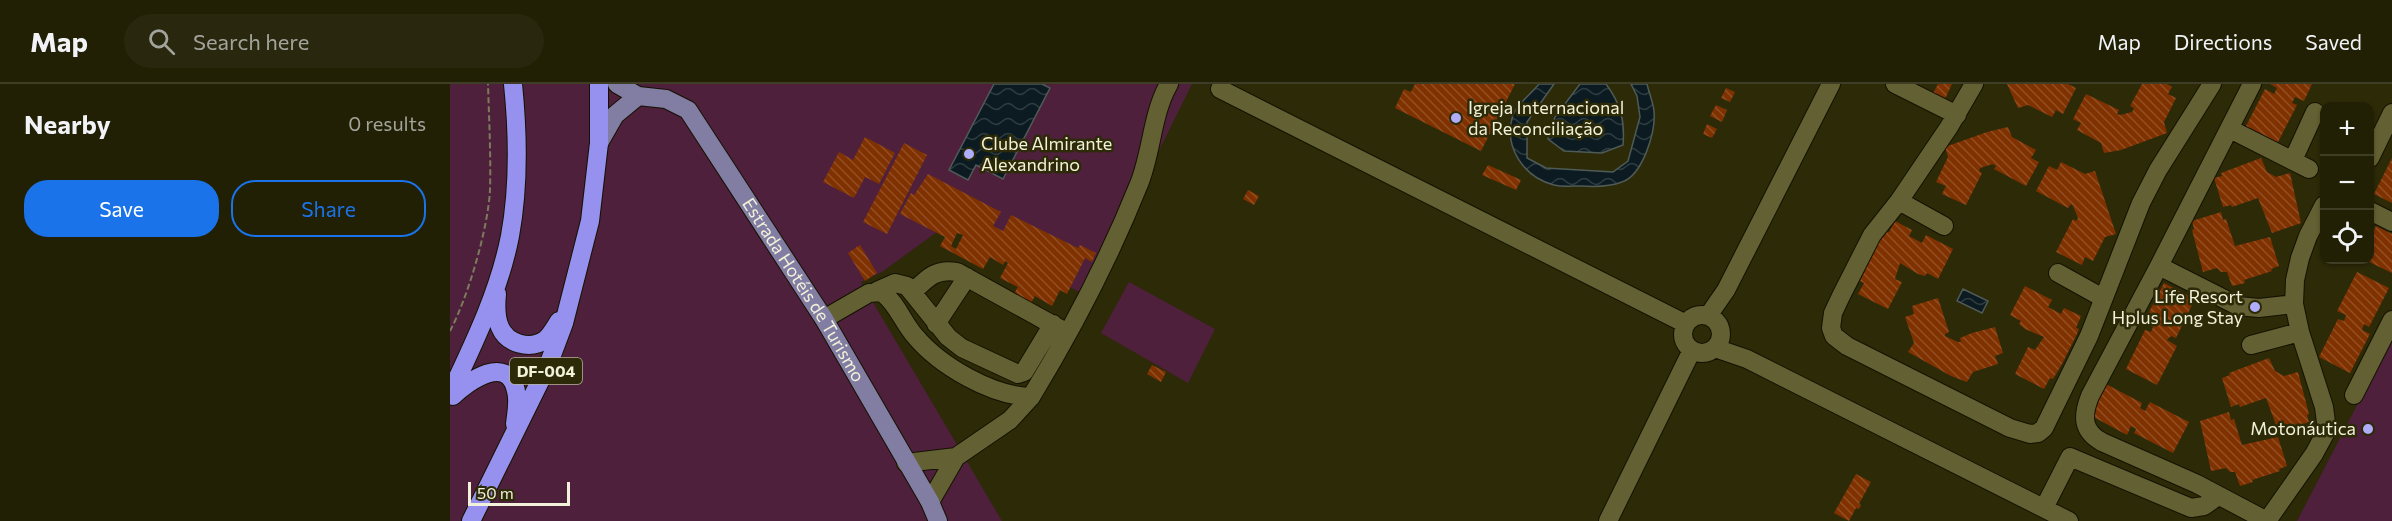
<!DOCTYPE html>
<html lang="en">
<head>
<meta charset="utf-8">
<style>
  body { margin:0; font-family:Commissioner,sans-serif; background:#29280f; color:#f1f3f6 }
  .controls { position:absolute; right:18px; top:18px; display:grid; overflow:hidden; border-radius:12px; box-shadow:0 2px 4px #0004 }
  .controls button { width:54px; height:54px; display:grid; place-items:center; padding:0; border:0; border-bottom:2px solid #3e3e27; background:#212005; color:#f1f3f6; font:30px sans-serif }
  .scale { position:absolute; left:18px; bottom:15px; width:102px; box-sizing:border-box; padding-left:6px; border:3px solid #f2f1d9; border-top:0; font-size:16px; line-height:21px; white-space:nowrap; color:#f2f1d9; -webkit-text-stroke:4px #2c2a07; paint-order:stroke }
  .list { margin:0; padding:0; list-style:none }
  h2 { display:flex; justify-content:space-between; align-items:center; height:78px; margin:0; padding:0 24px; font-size:26px }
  h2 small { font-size:20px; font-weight:400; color:#a2a39a }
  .actions { display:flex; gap:12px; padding:18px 24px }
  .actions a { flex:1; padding:14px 0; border:2px solid #1a73e8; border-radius:24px; text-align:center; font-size:21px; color:#1a73e8 }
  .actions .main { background:#1a73e8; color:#fff }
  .icon { flex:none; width:33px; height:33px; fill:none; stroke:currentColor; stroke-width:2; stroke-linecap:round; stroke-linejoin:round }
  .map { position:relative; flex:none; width:1942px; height:437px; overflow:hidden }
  header { display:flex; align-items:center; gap:36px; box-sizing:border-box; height:84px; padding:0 30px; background:#212005; border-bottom:2px solid #3e3e27 }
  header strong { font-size:28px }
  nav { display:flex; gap:33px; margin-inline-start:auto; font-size:21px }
  .search { width:420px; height:54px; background:#29280f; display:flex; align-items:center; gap:15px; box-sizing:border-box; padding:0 21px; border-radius:33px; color:#a2a39a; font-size:22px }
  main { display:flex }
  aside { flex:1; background:#212005 }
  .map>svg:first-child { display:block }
  .grass { fill:#4e203c }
  .water { fill:url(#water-waves); stroke:#505b58; stroke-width:1.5 }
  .building { fill:url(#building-back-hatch); fill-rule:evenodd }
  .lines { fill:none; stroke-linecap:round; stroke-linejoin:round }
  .minor-casing { stroke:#141200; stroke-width:20 }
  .major-casing { stroke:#141200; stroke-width:20 }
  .highway-casing { stroke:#141200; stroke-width:20 }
  .path { stroke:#7c7b5c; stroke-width:2; stroke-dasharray:6 3; stroke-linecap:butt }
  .minor { stroke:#636033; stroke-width:18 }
  .major { stroke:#827da3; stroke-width:18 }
  .highway { stroke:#9690ee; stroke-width:18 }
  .poi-dot { fill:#b0aefa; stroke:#2c2a07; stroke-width:2 }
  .labels { text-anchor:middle; stroke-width:5; stroke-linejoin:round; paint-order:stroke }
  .shield { fill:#2c2a07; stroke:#b7b59a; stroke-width:1.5 }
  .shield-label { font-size:16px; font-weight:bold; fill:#f2f1d9 }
  .poi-label { font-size:18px; fill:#f2f1d9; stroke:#2c2a07; text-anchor:start }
  .street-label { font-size:18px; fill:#f2f1d9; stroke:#2c2a07 }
</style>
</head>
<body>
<header>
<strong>Map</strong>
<div class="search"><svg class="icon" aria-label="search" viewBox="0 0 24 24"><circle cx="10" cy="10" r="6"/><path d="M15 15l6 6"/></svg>Search here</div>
<nav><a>Map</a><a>Directions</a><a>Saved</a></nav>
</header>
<main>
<aside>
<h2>Nearby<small>0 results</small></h2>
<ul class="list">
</ul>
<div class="actions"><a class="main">Save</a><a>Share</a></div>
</aside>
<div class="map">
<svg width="1942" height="437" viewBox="0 0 1942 437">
  <defs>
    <pattern id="water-waves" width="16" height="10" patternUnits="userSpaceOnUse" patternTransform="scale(1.5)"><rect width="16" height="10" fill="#0b1b21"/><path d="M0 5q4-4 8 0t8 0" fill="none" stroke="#2f3d41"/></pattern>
    <pattern id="building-back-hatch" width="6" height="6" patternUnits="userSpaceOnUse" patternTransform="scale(1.5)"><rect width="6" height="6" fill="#803100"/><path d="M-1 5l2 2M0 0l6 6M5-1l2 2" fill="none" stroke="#924f25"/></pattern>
  </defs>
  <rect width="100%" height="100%" fill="#2c2a07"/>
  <path class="grass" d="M0,0H742L637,212L498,140L432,188L411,198L552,437H0Z
    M679,198L765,245L738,299L651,249Z
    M1942,254V437H1847Z"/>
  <path class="water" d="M544,0H592L600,4L553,95L526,81L518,96L499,86Z
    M1089,0H1104L1077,38V74L1096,84L1163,88L1178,77L1190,33L1187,12L1181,0H1197C1199,9 1203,18 1204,27C1206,47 1193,91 1172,98C1159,103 1145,103 1131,102C1123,102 1112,103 1104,101C1073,93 1053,62 1063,31C1067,20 1082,9 1089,0Z
    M1130,0H1156C1171,20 1175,37 1173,61L1152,69L1114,67L1098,55L1105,33Z
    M1513,205L1538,217L1532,229L1507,217Z"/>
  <path class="building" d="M965,0H1065L1031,67L945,24L954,5L961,8Z
    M1488,0H1502L1494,17L1482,11Z
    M1557,0H1618L1626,4L1613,30L1606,26L1602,33L1578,21L1568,24Z
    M1692,0H1717L1722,3L1718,10L1726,14L1714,38L1717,49L1671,66L1654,69L1651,59L1627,46L1631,39L1623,35L1636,10L1669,26L1667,30L1670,31L1682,28L1684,24L1680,22Z
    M1820,0H1862L1854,17L1845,13L1842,19L1847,21L1827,60L1795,44L1815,5L1824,10L1827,4Z
    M1276,4L1285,8L1280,18L1271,14Z
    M1266,21L1277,26L1272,38L1260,32Z
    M1257,40L1267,45L1262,54L1253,50Z
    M1558,43L1562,53L1586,66L1581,74L1589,78L1576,102L1544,85L1546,82L1543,80L1530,84L1529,87L1532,89L1516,121L1492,110L1496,102L1486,98L1498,73L1495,63L1537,48Z
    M415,53L445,69L429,100L415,93L404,114L373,98L389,68L403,76Z
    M454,59L477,71L437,150L413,138Z
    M1811,74L1817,88L1826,93L1840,89L1851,139L1822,149L1808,114L1782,123L1781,121L1773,123L1764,94L1772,92L1771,89Z
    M1942,74V119L1924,110Z
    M1611,78L1635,90L1645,87L1666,150L1655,153L1643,177L1635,173L1632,181L1606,168L1623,135L1626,137L1628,134L1623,122L1621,120L1618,124L1586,107L1599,82L1607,86Z
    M1038,81L1071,96L1066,106L1032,91Z
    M478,90L551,128L543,142L553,147L561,131L628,164L630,161L646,169L642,178L635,174L617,210L610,206L602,222L585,212L576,228L562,213L568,203L550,194L558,179L555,177L553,181L540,173L533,185L490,162L495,153L450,130L461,109L464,111ZM507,149L513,151L506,165L501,162Z
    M798,106L809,112L804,121L793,115Z
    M1771,128L1773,136L1776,135L1785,162L1820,153L1829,182L1821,185L1822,187L1794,196L1795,199L1782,202L1777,188H1771L1767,184L1753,188L1742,146L1744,145L1742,137Z
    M1445,137L1462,146L1459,152L1472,159L1476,151L1503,165L1488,195L1477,189L1475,192L1468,190L1450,179L1445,195L1452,198L1438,225L1408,210L1414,199L1410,197L1418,180L1431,153L1436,147L1439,148Z
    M1926,142L1942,150V189L1915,176H1920V150L1921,151Z
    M410,161L427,189L415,197L398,169Z
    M1907,188L1939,204L1919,243L1914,240L1912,246L1920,250L1900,289L1869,273L1888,235L1894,237L1896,231L1887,227Z
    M1714,199L1745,215L1726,254L1721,252L1717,256L1727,262L1707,301L1676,285L1695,246L1701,248L1703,243L1694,238Z
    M1575,202L1602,216L1598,223L1611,230L1614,224L1631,232L1626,244L1629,245L1626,252L1612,280L1603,295L1600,294L1594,305L1565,290L1578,263L1585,266L1594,253L1575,245L1569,240L1571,237L1560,231Z
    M1488,214L1499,248L1495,250V252L1508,258H1511L1510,254L1522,249L1545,243L1553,269L1545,272L1548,280L1523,288L1517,298L1501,292L1458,268L1464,259L1455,233L1464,230L1462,222Z
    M1819,274L1825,287L1834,292L1848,288L1859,330L1857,331L1859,338L1831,348L1828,340L1826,341L1816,314L1790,323L1789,320L1781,323L1772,294L1780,291L1779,289Z
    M702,281L716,288L711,298L697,290Z
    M1654,299L1692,319L1690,324L1695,327L1700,318L1739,338L1723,369L1684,349L1686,345L1681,342L1677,351L1638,330Z
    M1779,328L1781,336L1784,335L1792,361L1828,353L1837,382L1829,385L1830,387L1802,396L1803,398L1790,402L1785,388H1780L1776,384L1761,387L1750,337Z
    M1406,390L1421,398L1409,420L1411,421L1409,425L1406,424L1399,437L1384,429Z"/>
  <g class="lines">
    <g class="minor-casing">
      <path id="minor" d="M1445,0L1507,31
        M1524,0L1499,43L1449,117L1422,151L1391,212L1383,229L1381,244L1384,252L1397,262L1560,344L1580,350L1588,349L1594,344L1639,252L1691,119L1708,86L1762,0
        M1802,0L1709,182L1640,312C1632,332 1632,347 1652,358L1747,400L1817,437L1864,370L1877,346L1874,323L1850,248L1844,220L1845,196L1850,174L1858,152L1874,121
        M770,5L1236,240
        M1780,45L1859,85
        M1920,74L1942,29
        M1843,76L1865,28
        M1449,117L1494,142
        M1920,127L1942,138
        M1709,182L1788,222L1809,224L1844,220
        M1608,189L1653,214
        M427,207L445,199L457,202L498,253L512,264L568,290L574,288L603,240
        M463,208C477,194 486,184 507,188L612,246
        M1233 250a19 19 0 1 1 38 0a19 19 0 1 1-38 0Z
        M1258,232L1276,206L1381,0
        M374,235L419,209L431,208C446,217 453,239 465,252C490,282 542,312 581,313C623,244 659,175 689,100C702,68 702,29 719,0
        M486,240L517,193
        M1801,261L1850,248
        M1265,264L1297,275L1619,437
        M1904,311L1942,236
        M456,379L506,373
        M480,418L506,373L560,336L581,313
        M1594,424L1620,373L1741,424L1754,422L1768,412
        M1158,437L1242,266"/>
    </g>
    <g class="major-casing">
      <g id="major">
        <path id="s1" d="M167,0L188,12L216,15L238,26L374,235L480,418L488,437"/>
        <path d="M149,59L165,31L188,12"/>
      </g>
    </g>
    <g class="highway-casing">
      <path id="highway" d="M47,210C46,220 46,234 50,243C57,260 80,266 95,256C101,251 105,243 109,237
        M0,310C24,259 49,208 60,152C69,103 68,49 63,0
        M3,312C18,297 58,269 66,307C69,318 66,330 65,340
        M21,437L99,279L114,239L140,137L149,59V0"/>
    </g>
    <path class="path" d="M0,247C18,213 38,145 40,106C41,71 39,35 38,0"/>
    <use href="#minor" class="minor"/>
    <use href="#major" class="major"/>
    <use href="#highway" class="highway"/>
  </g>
  <g class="poi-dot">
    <circle cx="1006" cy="34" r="6"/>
    <circle cx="519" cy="70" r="6"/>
    <circle cx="1805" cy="223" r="6"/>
    <circle cx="1918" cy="345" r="6"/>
  </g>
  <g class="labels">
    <rect class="shield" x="60" y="274" width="72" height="26" rx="4.5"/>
    <g class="shield-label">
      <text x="96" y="293">DF-004</text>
    </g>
    <g class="poi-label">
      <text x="1018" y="30">Igreja Internacional<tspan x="1018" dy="21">da Reconciliação</tspan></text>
      <text x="531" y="66">Clube Almirante<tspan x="531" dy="21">Alexandrino</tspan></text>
      <text x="1793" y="219" text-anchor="end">Life Resort<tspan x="1793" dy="21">Hplus Long Stay</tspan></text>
      <text x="1906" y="351" text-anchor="end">Motonáutica</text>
    </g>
    <g class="street-label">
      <text dy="6" stroke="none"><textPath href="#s1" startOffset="291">Estrada Hotéis de Turismo</textPath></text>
    </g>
  </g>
</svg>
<div class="controls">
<button>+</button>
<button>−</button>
<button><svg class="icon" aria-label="locate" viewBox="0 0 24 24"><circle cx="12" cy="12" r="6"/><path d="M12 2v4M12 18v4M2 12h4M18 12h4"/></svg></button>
</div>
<div class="scale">50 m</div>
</div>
</main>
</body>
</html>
